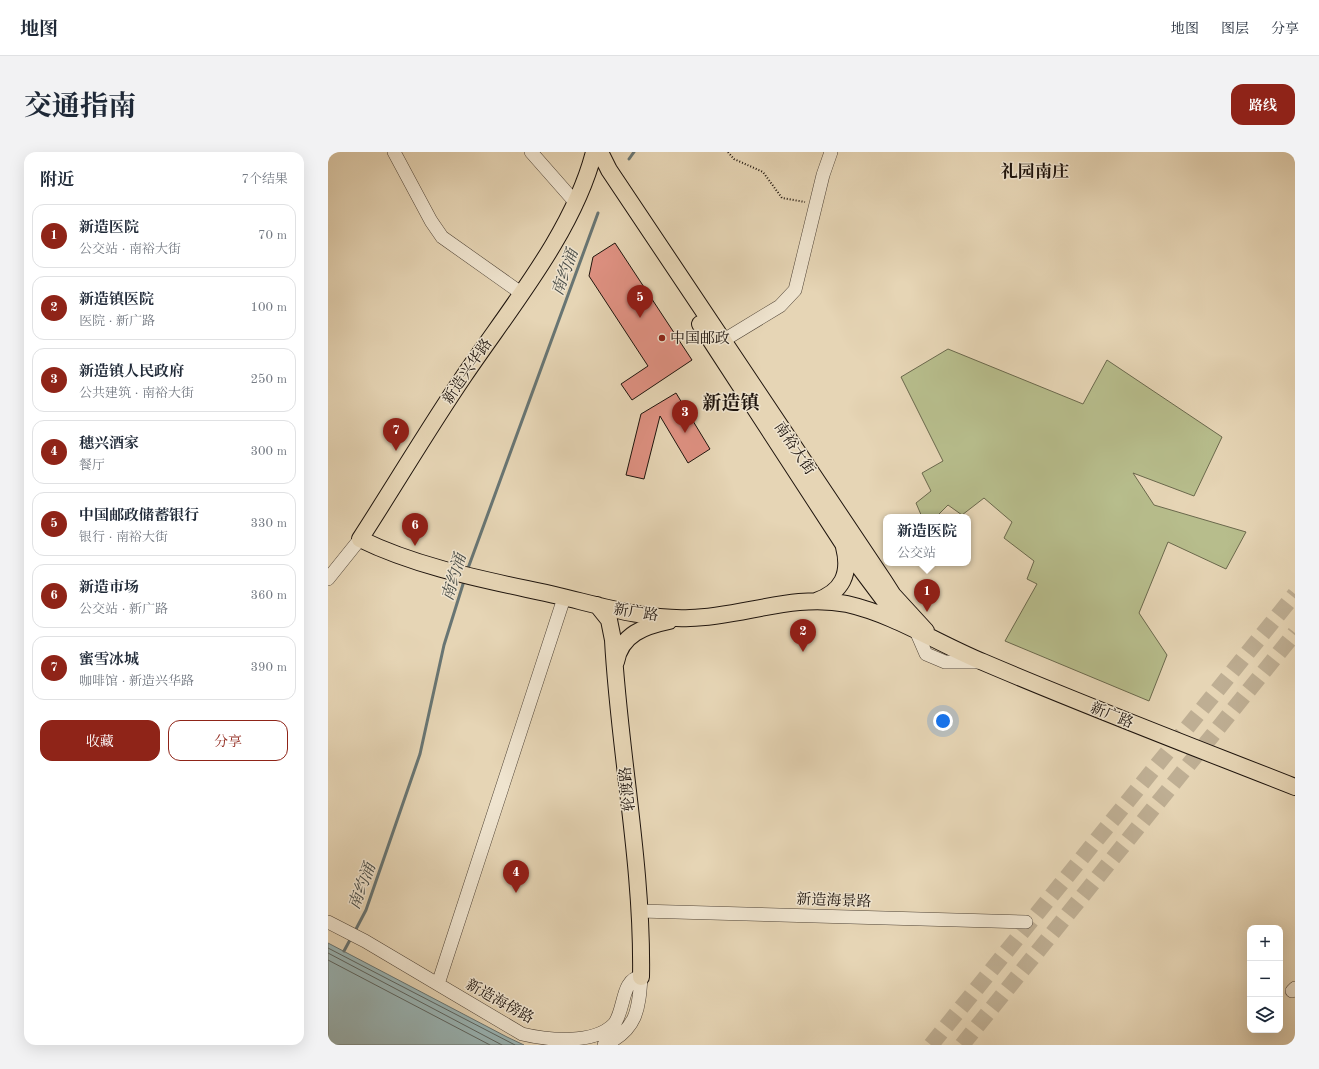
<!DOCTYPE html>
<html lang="zh">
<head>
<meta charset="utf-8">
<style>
  body { margin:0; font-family:"Old Standard TT","Noto Serif SC",serif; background:#f2f2f3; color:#1f2937 }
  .controls { position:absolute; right:12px; bottom:12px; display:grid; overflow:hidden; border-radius:8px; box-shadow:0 4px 16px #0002 }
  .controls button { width:36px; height:36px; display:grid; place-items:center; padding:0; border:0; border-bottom:1px solid #e0e1e3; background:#fff; color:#1f2937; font:20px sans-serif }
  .you { position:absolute; left:615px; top:569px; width:14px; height:14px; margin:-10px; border:3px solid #fff; border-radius:50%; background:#1a73e8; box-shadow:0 0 0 6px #1a73e833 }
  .badge { display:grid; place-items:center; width:26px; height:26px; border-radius:50%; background:#8f2418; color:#fff; font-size:13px; font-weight:700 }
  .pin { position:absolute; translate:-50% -33px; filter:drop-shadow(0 1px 2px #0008) }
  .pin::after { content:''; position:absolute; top:21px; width:14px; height:12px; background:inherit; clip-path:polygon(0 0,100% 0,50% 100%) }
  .popup { position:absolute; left:555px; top:362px; width:88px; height:52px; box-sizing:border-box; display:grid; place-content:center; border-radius:8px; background:#fff; filter:drop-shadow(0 1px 3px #0005); font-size:13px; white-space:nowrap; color:#747a83 }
  .popup b { font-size:15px; color:#1f2937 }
  .popup::after { content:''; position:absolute; left:50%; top:100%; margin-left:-8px; border:8px solid transparent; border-top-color:#fff }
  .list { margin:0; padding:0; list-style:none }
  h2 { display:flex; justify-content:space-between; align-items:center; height:52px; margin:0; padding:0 16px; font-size:17px }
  h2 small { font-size:13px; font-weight:400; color:#747a83 }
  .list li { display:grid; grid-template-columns:26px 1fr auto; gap:12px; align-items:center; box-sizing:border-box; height:64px; margin:0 8px 8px; padding:0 8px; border:1px solid #e0e1e3; border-radius:12px }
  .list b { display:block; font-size:15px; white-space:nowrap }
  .list p { margin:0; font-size:13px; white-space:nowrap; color:#747a83 }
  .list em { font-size:13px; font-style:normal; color:#747a83 }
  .actions { display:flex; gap:8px; padding:12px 16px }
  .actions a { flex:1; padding:9px 0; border:1px solid #8f2418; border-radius:12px; text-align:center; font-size:14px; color:#8f2418 }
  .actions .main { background:#8f2418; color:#fff }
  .icon { flex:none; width:22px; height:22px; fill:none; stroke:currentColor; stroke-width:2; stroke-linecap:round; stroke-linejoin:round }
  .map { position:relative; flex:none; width:967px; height:893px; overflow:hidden; border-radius:12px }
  header { display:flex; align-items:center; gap:24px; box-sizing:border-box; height:56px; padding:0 20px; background:#fff; border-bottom:1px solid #e0e1e3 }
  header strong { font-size:19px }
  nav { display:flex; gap:22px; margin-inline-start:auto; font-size:14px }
  .intro { display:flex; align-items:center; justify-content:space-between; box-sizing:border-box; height:96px; padding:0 24px }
  h1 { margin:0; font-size:28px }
  .button { padding:10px 18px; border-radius:12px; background:#8f2418; color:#fff; font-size:14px; font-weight:700 }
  main { display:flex; gap:24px; padding:0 24px }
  aside { flex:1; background:#fff; border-radius:12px; box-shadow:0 4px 16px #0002 }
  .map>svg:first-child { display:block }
  .green { fill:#b7bd8c; stroke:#6a684c }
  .water { fill:#9ab6b7; stroke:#687573 }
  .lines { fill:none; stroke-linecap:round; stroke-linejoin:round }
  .shore { stroke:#5c6562; stroke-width:1 }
  .stream { stroke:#687573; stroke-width:3 }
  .building { fill:#df9182; stroke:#1e140d }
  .major-tunnel { stroke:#beae93; stroke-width:16; stroke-dasharray:16 8; stroke-linecap:butt }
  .minor-casing { stroke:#504437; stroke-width:14 }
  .major-casing { stroke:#1e140d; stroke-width:18 }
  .path { stroke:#1e140d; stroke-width:2; stroke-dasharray:1 2; stroke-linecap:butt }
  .minor { stroke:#efe4cf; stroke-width:13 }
  .major { stroke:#e6d5b5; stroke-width:16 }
  .poi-dot { fill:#8f2418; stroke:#efe4cf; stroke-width:1.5 }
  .labels { text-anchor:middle; stroke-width:3; stroke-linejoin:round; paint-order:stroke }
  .poi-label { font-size:15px; fill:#1e140d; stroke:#efe4cf; text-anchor:start }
  .street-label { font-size:15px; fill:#1e140d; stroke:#efe4cf }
  .water-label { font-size:16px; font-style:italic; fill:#494d48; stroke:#efe4cf }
  .quarter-label { font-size:17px; font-weight:bold; fill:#1e140d; stroke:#efe4cf }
  .district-label { font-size:19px; font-weight:bold; fill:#1e140d; stroke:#efe4cf }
</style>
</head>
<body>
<header>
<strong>地图</strong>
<nav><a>地图</a><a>图层</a><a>分享</a></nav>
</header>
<div class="intro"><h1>交通指南</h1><a class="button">路线</a></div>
<main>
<aside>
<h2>附近<small>7个结果</small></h2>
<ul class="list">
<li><span class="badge">1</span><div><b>新造医院</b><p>公交站 · 南裕大街</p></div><em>70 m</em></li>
<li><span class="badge">2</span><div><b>新造镇医院</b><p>医院 · 新广路</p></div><em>100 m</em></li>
<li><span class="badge">3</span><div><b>新造镇人民政府</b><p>公共建筑 · 南裕大街</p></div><em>250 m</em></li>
<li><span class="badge">4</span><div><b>穗兴酒家</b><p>餐厅</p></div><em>300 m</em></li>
<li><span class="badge">5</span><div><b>中国邮政储蓄银行</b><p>银行 · 南裕大街</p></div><em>330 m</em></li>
<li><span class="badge">6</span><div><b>新造市场</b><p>公交站 · 新广路</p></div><em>360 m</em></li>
<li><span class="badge">7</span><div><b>蜜雪冰城</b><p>咖啡馆 · 新造兴华路</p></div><em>390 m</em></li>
</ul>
<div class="actions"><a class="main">收藏</a><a>分享</a></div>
</aside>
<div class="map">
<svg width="967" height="893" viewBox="0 0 967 893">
  <rect width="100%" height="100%" fill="#e6d5b5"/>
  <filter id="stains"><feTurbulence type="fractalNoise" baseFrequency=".005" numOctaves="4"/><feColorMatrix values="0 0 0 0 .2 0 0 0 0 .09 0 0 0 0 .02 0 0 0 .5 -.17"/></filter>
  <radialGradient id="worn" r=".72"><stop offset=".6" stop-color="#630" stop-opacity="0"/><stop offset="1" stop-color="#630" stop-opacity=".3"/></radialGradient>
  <path class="green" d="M620,197L755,252L779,208L894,285L866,344L805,321L826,353L918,380L898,417L840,390L811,461L839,503L821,549L677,489L709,432L699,427L706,409L676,386L684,370L656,346L634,363L620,353L608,365H594L588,351L603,339L594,321L615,309L573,225Z"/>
  <path class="water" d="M0,791L179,885L196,893H0Z"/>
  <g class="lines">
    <path class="shore" d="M0,796L187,893
      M0,801L174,893
      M0,808L162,893"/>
    <path class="stream" d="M301,7L306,0
      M139,419L270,61
      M27,779L38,758L92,602L116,493L136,429
      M16,799L23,786"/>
  </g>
  <path class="building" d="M287,91L364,208L304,248L293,232L320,214L261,124L265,105Z
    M348,241L382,297L360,311L332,264L316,327L298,323L313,262Z"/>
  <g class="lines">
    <path class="major-tunnel" d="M603,893L967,442
      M634,893L967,481"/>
    <g class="minor-casing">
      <path id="minor" d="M66,0L103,69L114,85L193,141
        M203,0L247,50
        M396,188L452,154L467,138L495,23L503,0
        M0,427L32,387
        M588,479L598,502L617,510H654
        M312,759L698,770
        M0,770L37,789L194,882C219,888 266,893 286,872C297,859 293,826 313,825C311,857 309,878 276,893
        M110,832L236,446
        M964,839L967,836"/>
    </g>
    <g class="major-casing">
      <path id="major" d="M266,0C246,79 182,156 136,224C100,277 67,333 32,387C93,417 164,429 231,444C273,454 318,468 362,466C414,465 466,441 519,452C567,463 609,491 655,510C758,554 863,594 967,635
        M272,0L281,18L556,429L565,443L598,479
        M372,172L523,404L565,460
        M488,449C514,440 523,422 516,395
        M269,453L281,468L285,488C291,600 315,712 313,825
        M288,510C293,482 317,474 341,469"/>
    </g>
    <path class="path" d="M400,0L406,7L435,20L454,46L477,50"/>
    <use href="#minor" class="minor"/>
    <use href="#major" class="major"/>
  </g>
  <circle class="poi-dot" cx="334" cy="186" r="4"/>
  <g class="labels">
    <g class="poi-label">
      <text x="342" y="191">中国邮政</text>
    </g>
    <g class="street-label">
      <text transform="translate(139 219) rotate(-56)" y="5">新造兴华路</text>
      <text transform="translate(467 296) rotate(56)" y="5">南裕大街</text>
      <text transform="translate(308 460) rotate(9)" y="5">新广路</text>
      <text transform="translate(784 563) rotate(22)" y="5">新广路</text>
      <text transform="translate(299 637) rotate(-96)" y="5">轮渡路</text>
      <text transform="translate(506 748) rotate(2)" y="5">新造海景路</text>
      <text transform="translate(172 849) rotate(29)" y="5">新造海傍路</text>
    </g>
    <g class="water-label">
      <text transform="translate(236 120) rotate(-70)" y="6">南约涌</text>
      <text transform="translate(125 425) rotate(-73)" y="6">南约涌</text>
      <text transform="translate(33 734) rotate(-69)" y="6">南约涌</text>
    </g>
    <g class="quarter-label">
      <text x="707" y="25">礼园南庄</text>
    </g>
    <g class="district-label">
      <text x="403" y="257">新造镇</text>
    </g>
  </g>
  <rect width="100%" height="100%" filter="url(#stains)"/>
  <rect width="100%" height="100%" fill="url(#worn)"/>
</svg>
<div class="controls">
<button>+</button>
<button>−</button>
<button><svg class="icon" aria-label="layers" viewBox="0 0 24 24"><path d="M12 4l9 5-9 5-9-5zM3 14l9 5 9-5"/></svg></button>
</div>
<div class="you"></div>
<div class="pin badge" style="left:599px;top:460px">1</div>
<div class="popup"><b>新造医院</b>公交站</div>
<div class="pin badge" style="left:475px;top:500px">2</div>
<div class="pin badge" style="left:357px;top:281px">3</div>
<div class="pin badge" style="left:188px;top:741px">4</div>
<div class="pin badge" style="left:312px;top:166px">5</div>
<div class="pin badge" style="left:87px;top:394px">6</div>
<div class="pin badge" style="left:68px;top:299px">7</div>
</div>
</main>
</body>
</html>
